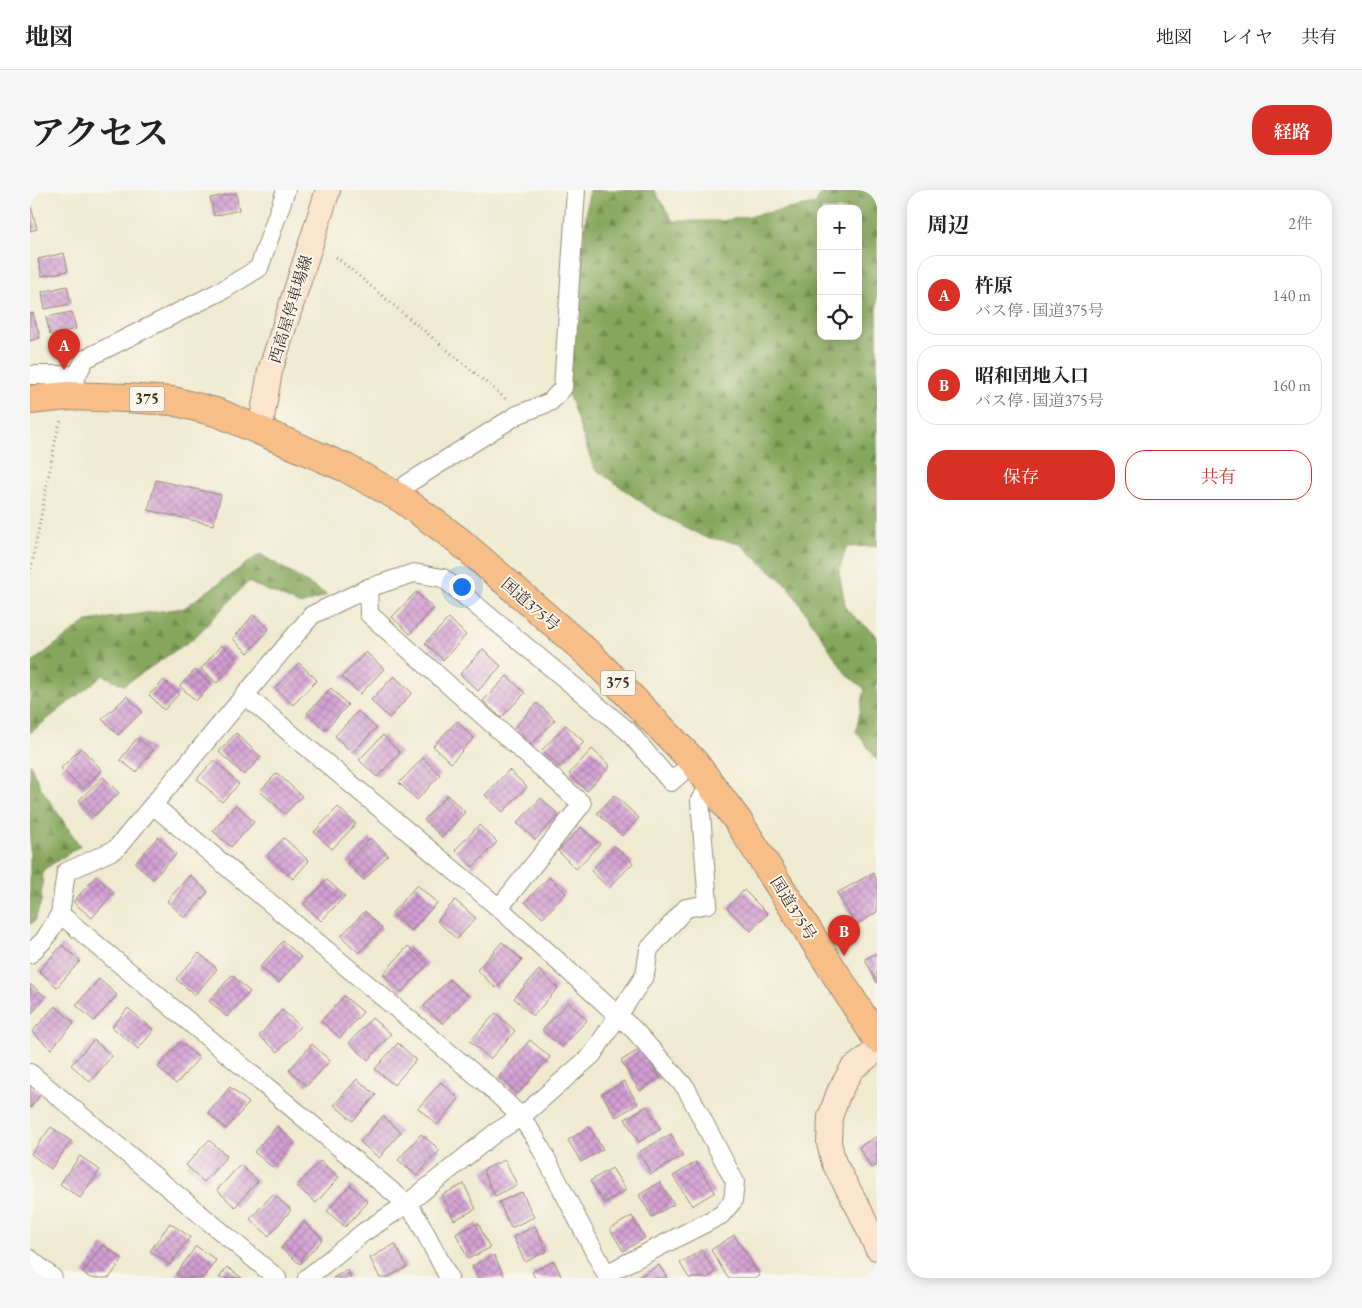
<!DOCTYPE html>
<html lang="ja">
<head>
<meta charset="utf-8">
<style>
  body { margin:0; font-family:"EB Garamond","Noto Serif JP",serif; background:#f6f6f6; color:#222 }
  .controls { position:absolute; right:15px; top:15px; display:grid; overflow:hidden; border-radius:10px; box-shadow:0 2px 12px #0003 }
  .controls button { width:45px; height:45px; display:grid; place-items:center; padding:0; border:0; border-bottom:1px solid #e0e0e0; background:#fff; color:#222; font:25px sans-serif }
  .you { position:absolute; left:431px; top:396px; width:18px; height:18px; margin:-12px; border:4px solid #fff; border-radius:50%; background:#1a73e8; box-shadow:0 0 0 8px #1a73e833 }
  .badge { display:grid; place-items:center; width:32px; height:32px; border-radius:50%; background:#d93025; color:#fff; font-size:16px; font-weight:700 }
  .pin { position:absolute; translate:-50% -41px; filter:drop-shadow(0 1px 2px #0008) }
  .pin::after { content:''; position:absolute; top:26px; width:18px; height:15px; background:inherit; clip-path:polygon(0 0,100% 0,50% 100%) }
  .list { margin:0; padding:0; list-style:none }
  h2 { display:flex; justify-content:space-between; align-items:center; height:65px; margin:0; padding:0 20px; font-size:21px }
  h2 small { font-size:16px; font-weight:400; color:#767676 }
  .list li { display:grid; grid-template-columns:32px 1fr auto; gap:15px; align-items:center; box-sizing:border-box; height:80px; margin:0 10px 10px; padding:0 10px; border:1px solid #e0e0e0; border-radius:20px }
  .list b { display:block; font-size:19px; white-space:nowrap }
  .list p { margin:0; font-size:16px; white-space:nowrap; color:#767676 }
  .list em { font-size:16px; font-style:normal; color:#767676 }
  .actions { display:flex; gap:10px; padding:15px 20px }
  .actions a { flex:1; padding:11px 0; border:1px solid #d93025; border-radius:20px; text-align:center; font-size:18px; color:#d93025 }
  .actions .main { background:#d93025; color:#fff }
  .icon { flex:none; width:28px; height:28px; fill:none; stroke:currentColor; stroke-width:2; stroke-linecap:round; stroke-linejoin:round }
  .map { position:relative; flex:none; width:847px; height:1088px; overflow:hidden; border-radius:20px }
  header { display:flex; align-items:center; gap:30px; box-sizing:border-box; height:70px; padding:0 25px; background:#fff; border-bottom:1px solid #e0e0e0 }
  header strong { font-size:24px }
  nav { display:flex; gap:28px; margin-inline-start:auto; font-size:18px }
  .intro { display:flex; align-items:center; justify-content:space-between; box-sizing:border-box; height:120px; padding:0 30px }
  h1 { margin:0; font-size:35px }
  .button { padding:12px 22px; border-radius:20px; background:#d93025; color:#fff; font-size:18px; font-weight:700 }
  main { display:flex; gap:30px; padding:0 30px }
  aside { flex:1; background:#fff; border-radius:20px; box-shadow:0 2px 12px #0003 }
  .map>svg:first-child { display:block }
  .forest { fill:url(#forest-firs); stroke:#60683c; fill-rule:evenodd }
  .building { fill:url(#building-cross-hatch) }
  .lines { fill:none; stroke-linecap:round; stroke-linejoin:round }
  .street-casing { stroke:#958a77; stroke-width:20 }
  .secondary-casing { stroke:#958a77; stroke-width:26 }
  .highway-casing { stroke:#958a77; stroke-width:30 }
  .path { stroke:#958a77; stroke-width:3; stroke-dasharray:1 4; stroke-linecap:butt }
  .street { stroke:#fff; stroke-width:18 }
  .secondary { stroke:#fce5cf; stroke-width:24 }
  .highway { stroke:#f7be87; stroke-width:28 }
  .labels { text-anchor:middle; stroke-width:4; stroke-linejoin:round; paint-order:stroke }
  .shield { fill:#fbf7ec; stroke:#75685c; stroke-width:1 }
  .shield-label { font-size:15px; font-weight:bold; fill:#3b2a1e }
  .street-label { font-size:16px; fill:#3b2a1e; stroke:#fbf7ec }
</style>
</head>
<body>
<header>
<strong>地図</strong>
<nav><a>地図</a><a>レイヤ</a><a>共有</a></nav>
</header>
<div class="intro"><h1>アクセス</h1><a class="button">経路</a></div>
<main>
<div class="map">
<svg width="847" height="1088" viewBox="0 0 847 1088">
  <defs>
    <pattern id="forest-firs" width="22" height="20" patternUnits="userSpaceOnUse" patternTransform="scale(1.25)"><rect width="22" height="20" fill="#85a75b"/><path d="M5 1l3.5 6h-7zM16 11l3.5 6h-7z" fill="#6e884b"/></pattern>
    <pattern id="building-cross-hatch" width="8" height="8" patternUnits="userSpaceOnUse" patternTransform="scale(1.25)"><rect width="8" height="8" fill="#d29fd3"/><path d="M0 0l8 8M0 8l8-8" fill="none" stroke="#ac82ab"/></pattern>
  </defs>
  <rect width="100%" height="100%" fill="#fbf7ec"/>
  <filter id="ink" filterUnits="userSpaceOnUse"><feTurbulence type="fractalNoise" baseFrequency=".02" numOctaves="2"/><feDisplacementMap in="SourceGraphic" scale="10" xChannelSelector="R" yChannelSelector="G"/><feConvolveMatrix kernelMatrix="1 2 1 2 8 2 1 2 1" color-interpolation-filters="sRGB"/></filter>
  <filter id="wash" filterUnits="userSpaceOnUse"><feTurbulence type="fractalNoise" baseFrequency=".0096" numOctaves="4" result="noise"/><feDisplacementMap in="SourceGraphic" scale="20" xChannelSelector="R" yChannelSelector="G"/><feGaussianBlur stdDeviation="1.12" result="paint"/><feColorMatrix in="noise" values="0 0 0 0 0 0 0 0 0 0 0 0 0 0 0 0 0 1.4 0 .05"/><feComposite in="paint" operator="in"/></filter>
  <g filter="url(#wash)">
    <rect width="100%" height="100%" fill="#efead0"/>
    <path class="forest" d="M559,0H624L643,31H692L786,14L792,0H847V356L816,357L809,383L816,419L847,446V570L826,541L835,499L816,484L758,396L709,353L674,347L624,321L564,278L537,200ZM791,19H828V146H791Z
      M230,364L297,405L271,415L218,392L164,448L94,495L73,485L0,543V476L5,470L57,431L154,418Z
      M0,573L10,597L50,656L13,680L11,711L5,731L0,734Z"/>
    <g id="blocks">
      <path class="building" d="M206,3L209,20L184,26L180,8Z
        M0,13L7,39L0,41Z
        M34,63L38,81L12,86L8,69Z
        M37,96L41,114L15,119L12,102Z
        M42,122L46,139L20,145L16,127Z
        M3,123L10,148L0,151V124Z
        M126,290L191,305L183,335L118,320Z
        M386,402L404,419L380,444L362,427Z
        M223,425L239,439L218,463L203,449Z
        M419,428L436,445L413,470L395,453Z
        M191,455L207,469L187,493L171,479Z
        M453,459L471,476L448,501L430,484Z
        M336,462L354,479L330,504L312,487Z
        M269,473L287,490L263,515L245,498Z
        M165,480L181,495L166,511L150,496Z
        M364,486L382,503L359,528L341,510Z
        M477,486L495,503L471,528L453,511Z
        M134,490L149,504L134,520L119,505Z
        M301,498L318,515L295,540L277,523Z
        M97,506L112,522L88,545L72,529Z
        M507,513L525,530L501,555L484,538Z
        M328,521L346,538L322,563L305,546Z
        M427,531L444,548L421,573L403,556Z
        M536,535L554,552L530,577L512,560Z
        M206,543L231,567L214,585L189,562Z
        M353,545L370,563L347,587L329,570Z
        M107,548L123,560L106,582L90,570Z
        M51,558L72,580L52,599L31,578Z
        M562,559L580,576L557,601L539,584Z
        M393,568L410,585L387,610L369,593Z
        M184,570L209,594L192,612L167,589Z
        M479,580L497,597L473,622L455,605Z
        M247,583L272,606L255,624L230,601Z
        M73,587L89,603L64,626L49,610Z
        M417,605L435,622L412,647L394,630Z
        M584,605L609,628L592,646L567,623Z
        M511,608L529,625L505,650L487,633Z
        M206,615L224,632L201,657L183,641Z
        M308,617L326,634L302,659L284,642Z
        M449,635L467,652L443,677L425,660Z
        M551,637L570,654L546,679L528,661Z
        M128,647L146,664L123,689L105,673Z
        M254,648L279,671L263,689L237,666Z
        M340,648L358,665L334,690L317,673Z
        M585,656L603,673L579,698L561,681Z
        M843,683L847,690V722L826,735L807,703Z
        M160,685L178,702L155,728L137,711Z
        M66,686L84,702L62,728L43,712Z
        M519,687L536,703L513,728L495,712Z
        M297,690L315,706L291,731L274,714Z
        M387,695L407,713L381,741L362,723Z
        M714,700L738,724L721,741L697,718Z
        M425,710L446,728L427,749L407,731Z
        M335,721L352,738L329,763L311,746Z
        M253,751L271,767L249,793L230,777Z
        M472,752L492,770L466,798L447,780Z
        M32,755L50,771L27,797L9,781Z
        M378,756L398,774L372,802L353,784Z
        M169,763L187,779L165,805L146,789Z
        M847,763V793L835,769Z
        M509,780L528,798L503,826L484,808Z
        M202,785L220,802L197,827L179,811Z
        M69,789L87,805L64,831L46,815Z
        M419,789L438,806L413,834L394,816Z
        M0,794L16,807L0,825Z
        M314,806L333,822L310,848L291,831Z
        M538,812L557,830L532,857L512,840Z
        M25,816L44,833L21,859L2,842Z
        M98,818L124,840L108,859L82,837Z
        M252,820L270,836L248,862L229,846Z
        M466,823L485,841L460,869L440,851Z
        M342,828L361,844L338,870L319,853Z
        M64,850L82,866L60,892L41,875Z
        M500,850L520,867L488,904L469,887Z
        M150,852L169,868L146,894L128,877Z
        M368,853L386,870L364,895L345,879Z
        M282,854L300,871L277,896L259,880Z
        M611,858L630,888L610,901L591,871Z
        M327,889L346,905L323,931L304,915Z
        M594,891L608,914L586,927L572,904Z
        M411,892L429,909L407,935L388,918Z
        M0,895L11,904L0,918Z
        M200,897L219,913L196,939L178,923Z
        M617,916L631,939L609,952L595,929Z
        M353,926L371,942L349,968L330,952Z
        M247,936L265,952L243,978L224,962Z
        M21,937L41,951L21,979L1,964Z
        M559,937L573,959L551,972L538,950Z
        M391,944L410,960L387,986L368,970Z
        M641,944L653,966L621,984L609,962Z
        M847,946V975L841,978L829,957Z
        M179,950L197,966L174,992L156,975Z
        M50,966L70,980L50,1008L30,994Z
        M475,970L487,995L465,1006L453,980Z
        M290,971L309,987L286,1013L267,996Z
        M666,972L685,1002L662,1016L643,986Z
        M210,975L228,991L205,1017L187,1000Z
        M582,978L596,1000L574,1013L560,991Z
        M630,992L644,1014L622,1027L609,1005Z
        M434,994L446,1019L424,1030L412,1005Z
        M320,995L338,1012L315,1037L297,1021Z
        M492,1002L504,1027L481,1038L469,1012Z
        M243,1004L261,1020L239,1046L220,1029Z
        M602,1026L615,1048L593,1061L580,1039Z
        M274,1032L293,1049L270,1074L251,1058Z
        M140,1033L160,1047L140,1075L120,1061Z
        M448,1033L460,1058L438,1069L426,1044Z
        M505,1036L517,1061L495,1072L483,1047Z
        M704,1045L730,1086L726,1088H698L681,1060Z
        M365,1054L377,1077L356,1088H350L340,1068Z
        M73,1055L93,1069L79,1088H60L53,1083Z
        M166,1056L186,1070L173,1088H152L146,1084Z
        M672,1060L685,1083L677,1088H659L650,1073Z
        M464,1065L475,1088H448L442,1076Z
        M524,1071L532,1088H505L502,1082Z
        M629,1075L637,1088H607Z
        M197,1077L212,1088H189Z
        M317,1080L321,1088H303Z"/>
    </g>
  </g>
  <g filter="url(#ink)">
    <use href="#blocks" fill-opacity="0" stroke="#958a77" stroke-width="1"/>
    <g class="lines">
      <g class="street-casing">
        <path id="street" d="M0,185H47L43,194
          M47,185L55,169L193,100L229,78L256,0
          M372,309L377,294L487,225L520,212L533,198L546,0
          M338,398L339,424L552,614L469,718
          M216,506L469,718L604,840L656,898L705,992L703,1011L691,1025L576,1084
          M123,615L459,896L491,927L506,949L578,1088
          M30,724L377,1014L388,1029L419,1088
          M0,764L15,749L30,724L36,682L86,659L282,425L338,398L384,383L413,388L598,541L641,592L664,572
          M0,883L247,1088
          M0,1069L23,1088
          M277,1088L334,1042L377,1014L465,943L491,927L562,865L615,785L619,759L656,718L678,714L670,610L681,595"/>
      </g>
      <g class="secondary-casing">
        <path id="secondary" d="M230,240L240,181L298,0
          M847,860L822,879L809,902L800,927L799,953L804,973L830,1021L847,1058"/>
      </g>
      <g class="highway-casing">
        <path id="highway" d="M0,210L38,206L96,208L143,211L189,223L316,278L372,309L428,350L560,465L664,572L708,631L847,849"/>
      </g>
      <path class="path" d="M306,67L477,210
        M0,384L26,247L31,230"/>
      <use href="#street" class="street"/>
      <use href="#secondary" class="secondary"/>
      <use href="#highway" class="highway"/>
    </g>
  </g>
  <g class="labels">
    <g class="shield">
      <rect x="99.5" y="196.5" width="35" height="25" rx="4"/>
      <rect x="570.5" y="480.5" width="35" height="25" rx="4"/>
    </g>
    <g class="shield-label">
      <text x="117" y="214">375</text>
      <text x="588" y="498">375</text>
    </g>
    <g class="street-label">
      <text transform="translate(260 119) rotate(-73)" y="6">西高屋停車場線</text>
      <text transform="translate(501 414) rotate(41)" y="6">国道375号</text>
      <text transform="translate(764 718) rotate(58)" y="6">国道375号</text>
    </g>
  </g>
</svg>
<div class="controls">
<button>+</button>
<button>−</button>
<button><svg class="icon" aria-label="locate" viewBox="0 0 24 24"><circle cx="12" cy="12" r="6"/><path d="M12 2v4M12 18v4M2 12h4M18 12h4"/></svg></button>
</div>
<div class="you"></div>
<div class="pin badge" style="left:34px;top:180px">A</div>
<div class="pin badge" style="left:814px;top:766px">B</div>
</div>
<aside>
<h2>周辺<small>2件</small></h2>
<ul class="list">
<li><span class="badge">A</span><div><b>杵原</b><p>バス停 · 国道375号</p></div><em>140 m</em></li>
<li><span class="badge">B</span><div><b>昭和団地入口</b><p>バス停 · 国道375号</p></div><em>160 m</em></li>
</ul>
<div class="actions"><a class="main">保存</a><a>共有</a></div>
</aside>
</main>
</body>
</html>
